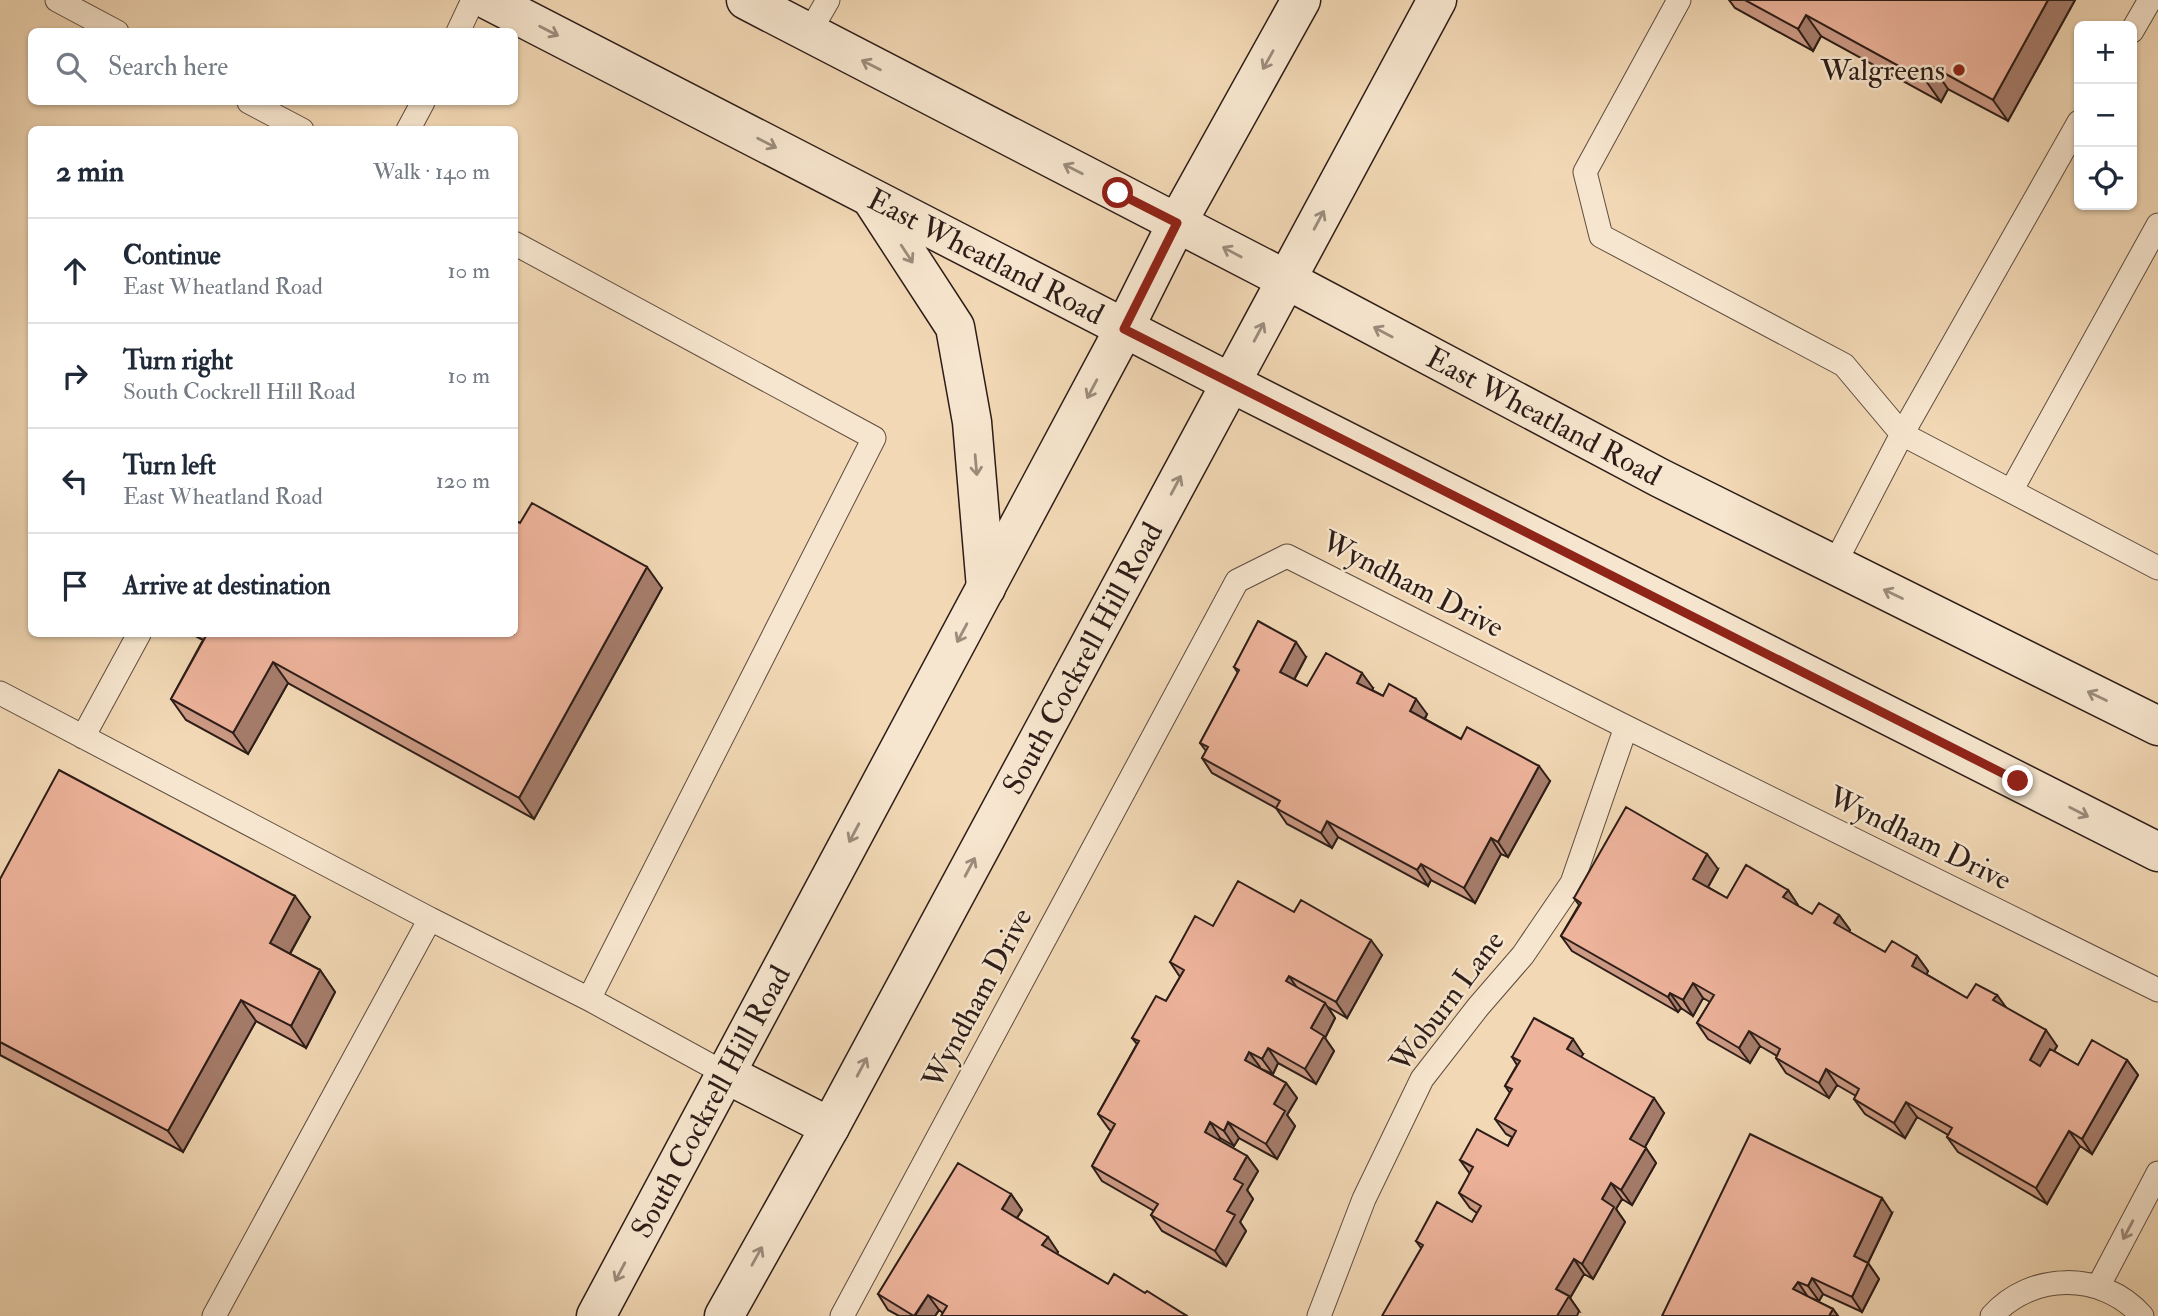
<!DOCTYPE html>
<html lang="en">
<head>
<meta charset="utf-8">
<style>
  body { margin:0; font-family:"IM FELL Double Pica",serif; background:#f2f2f3; color:#1f2937 }
  .controls { position:absolute; right:21px; top:21px; display:grid; overflow:hidden; border-radius:10px; box-shadow:0 2px 5px #0004 }
  .controls button { width:63px; height:63px; display:grid; place-items:center; padding:0; border:0; border-bottom:2px solid #e0e1e3; background:#fff; color:#1f2937; font:35px sans-serif }
  .stop { position:absolute; width:21px; height:21px; margin:-16px; border:5px solid #8f2418; border-radius:50%; background:#fff }
  .stop.end { background:#8f2418; border-color:#fff; box-shadow:0 2px 7px #0008 }
  .list { margin:0; padding:0; list-style:none }
  h2 { display:flex; justify-content:space-between; align-items:center; height:91px; margin:0; padding:0 28px; font-size:30px }
  h2 small { font-size:23px; font-weight:400; color:#747a83 }
  .list li { display:grid; grid-template-columns:46px 1fr auto; gap:21px; align-items:center; box-sizing:border-box; height:105px; padding:0 28px; border-top:2px solid #e0e1e3 }
  .list b { display:block; font-size:26px; white-space:nowrap }
  .list p { margin:0; font-size:23px; white-space:nowrap; color:#747a83 }
  .list em { font-size:23px; font-style:normal; color:#747a83 }
  .icon { flex:none; width:38px; height:38px; fill:none; stroke:currentColor; stroke-width:2; stroke-linecap:round; stroke-linejoin:round }
  .map { position:relative; flex:none; width:2158px; height:1316px; overflow:hidden }
  .search { position:absolute; background:#fff; box-shadow:0 2px 5px #0004; left:28px; top:28px; width:490px; height:77px; display:flex; align-items:center; gap:18px; box-sizing:border-box; padding:0 24px; border-radius:10px; color:#747a83; font-size:26px }
  .panel { position:absolute; background:#fff; box-shadow:0 2px 5px #0004; left:28px; top:126px; width:490px; height:511px; border-radius:10px }
  .map>svg:first-child { display:block }
  .lines { fill:none; stroke-linecap:round; stroke-linejoin:round }
  .service-casing { stroke:#5e4c3f; stroke-width:25 }
  .secondary-casing { stroke:#2d1d18; stroke-width:41 }
  .service { stroke:#f7e6cf; stroke-width:23 }
  .secondary { stroke:#f7e6cf; stroke-width:38 }
  .wall { fill:#cc9a85; stroke:#2d1d18; stroke-width:2 }
  .shaded-wall { fill:#a67d6c; stroke:#2d1d18; stroke-width:2 }
  .building { fill:#edb39b; stroke:#2d1d18; stroke-width:2 }
  .oneway { stroke:#9c8c7d }
  .route { stroke:#8f2418; stroke-width:9 }
  .poi-dot { fill:#8f2418; stroke:#f7e6cf; stroke-width:2.5 }
  .labels { text-anchor:middle; stroke-width:5; stroke-linejoin:round; paint-order:stroke }
  .poi-label { font-size:30px; fill:#2d1d18; stroke:#f7e6cf; text-anchor:end }
  .street-label { font-size:30px; fill:#2d1d18; stroke:#f7e6cf }
</style>
</head>
<body>
<div class="map">
<svg width="2158" height="1316" viewBox="0 0 2158 1316">
  <rect width="100%" height="100%" fill="#f2d8b5"/>
  <filter id="stains"><feTurbulence type="fractalNoise" baseFrequency=".00286" numOctaves="4"/><feColorMatrix values="0 0 0 0 .2 0 0 0 0 .09 0 0 0 0 .02 0 0 0 .5 -.17"/></filter>
  <radialGradient id="worn" r=".72"><stop offset=".6" stop-color="#630" stop-opacity="0"/><stop offset="1" stop-color="#630" stop-opacity=".3"/></radialGradient>
  <g class="lines">
    <g class="service-casing">
      <path id="service" d="M57,0L117,32
        M1679,0L1585,172L1601,236L1844,365L1902,434L2158,568
        M2132,31L2150,0
        M458,32L473,0
        M809,33L828,0
        M249,102L302,130
        M408,130L423,102
        M2011,491L2158,225
        M1834,565L1902,434L2079,122
        M0,693L430,919
        M83,737L139,634
        M589,999L726,1074
        M2098,1287L2158,1173
        M214,1316L430,919L589,999L874,438L514,243
        M842,1316L1237,581L1287,556L1626,727L2158,990
        M1319,1316L1364,1199L1422,1079L1478,1007L1523,955L1572,883L1626,727
        M1992,1316C2031,1272 2102,1271 2142,1316"/>
    </g>
    <g class="secondary-casing">
      <g id="secondary">
        <path id="s1" d="M488,0L1231,383L2158,852"/>
        <path id="s2" d="M746,0L1287,280L1660,478L2158,726"/>
        <path d="M871,198L955,327L972,422L986,588"/>
        <path d="M726,1074L830,1127"/>
        <path id="s3" d="M596,1316L1124,329L1177,223L1301,0"/>
        <path id="s4" d="M724,1316L830,1127L1437,0"/>
      </g>
    </g>
    <use href="#service" class="service"/>
    <use href="#secondary" class="secondary"/>
  </g>
  <path class="wall" d="M1729,0H2075L2008,121L1948,89L1941,102L1821,36L1813,51L1735,8Z
    M520,523L662,588L534,819L288,683L248,754L186,720L171,699L203,640L192,634H514Z
    M1306,657L1294,680L1307,686L1373,688L1372,690L1383,696L1427,714L1425,719L1461,739L1550,781L1508,857L1501,854L1475,903L1431,880L1428,886L1338,837L1332,848L1287,824L1276,808L1212,773L1202,758L1206,751L1200,743L1238,673L1234,667Z
    M1718,869L1708,887L1727,898L1788,890L1798,906L1812,914L1839,915L1850,930L1849,932L1885,952L1917,956L1928,971L1926,974L1967,998L1997,995L2006,1008L2057,1046L2054,1051L2078,1065L2127,1060L2138,1075L2092,1154L2080,1146L2047,1204L1958,1152L1947,1137L1948,1135L1917,1117L1905,1138L1865,1114L1854,1099L1856,1096L1837,1085L1829,1098L1786,1073L1776,1058L1777,1056L1760,1046L1750,1063L1708,1039L1697,1023L1710,1002L1703,998L1693,1016L1681,1008L1678,1012L1572,951L1561,936L1579,905L1574,898Z
    M0,879L310,917L290,954L320,970L335,992L306,1048L256,1021L183,1152L0,1055Z
    M1294,912L1382,955L1347,1018L1328,1007L1335,1018L1325,1038L1334,1051L1316,1084L1278,1063L1273,1074L1259,1068L1286,1083L1297,1098L1287,1115L1295,1126L1277,1159L1239,1138L1234,1146L1220,1138L1219,1140L1247,1156L1258,1171L1247,1190L1253,1199L1240,1222L1246,1231L1226,1266L1162,1231L1151,1215L1154,1211L1102,1181L1092,1166L1111,1131L1109,1129L1098,1114L1137,1044L1132,1038L1166,1001L1180,977L1170,962L1213,926Z
    M1583,1054L1581,1057L1664,1113L1645,1147L1656,1163L1632,1205L1622,1199L1616,1209L1625,1222L1593,1279L1584,1274L1570,1298L1579,1311L1421,1248L1416,1241L1472,1222L1477,1213L1470,1208L1459,1193L1470,1174L1460,1160L1508,1146L1512,1137L1506,1134L1495,1119L1510,1093L1505,1086L1517,1065L1512,1057Z
    M1011,1194L1022,1210L1017,1218L1058,1252L1057,1254L1108,1284L1145,1293L1187,1316L943,1313L939,1310L935,1316H899L888,1310L878,1294Z
    M1892,1213L1868,1263L1879,1279L1862,1312L1823,1294L1819,1301L1810,1298L1833,1309L1838,1316H1662Z"/>
  <path class="shaded-wall" d="M2048,0H2075L2008,121L1993,100Z
    M1806,15L1821,36L1813,51L1798,29Z
    M1933,67L1948,89L1941,102L1926,81Z
    M647,567L662,588L534,819L519,798Z
    M1296,642L1306,657L1290,687L1280,672Z
    M273,662L288,683L248,754L233,733Z
    M1362,673L1373,688L1368,698L1357,683Z
    M1416,699L1427,714L1421,726L1410,711Z
    M1539,766L1550,781L1508,857L1498,842Z
    M1327,821L1338,837L1332,848L1321,833Z
    M1491,838L1501,854L1475,903L1464,888Z
    M1707,854L1718,869L1704,894L1693,879Z
    M1421,864L1431,880L1428,886L1417,870Z
    M1788,890L1798,905L1793,912L1783,897Z
    M295,896L310,917L284,964L270,943Z
    M1839,915L1850,930L1845,938L1834,923Z
    M1371,940L1382,955L1347,1018L1336,1002Z
    M1917,956L1928,971L1923,981L1912,966Z
    M320,970L335,992L306,1048L291,1026Z
    M1289,976L1300,992L1286,981Z
    M1693,983L1703,998L1693,1016L1683,1000Z
    M1670,993L1681,1008L1678,1012L1668,997Z
    M1997,995L2008,1010L1993,1000Z
    M241,1000L256,1021L183,1152L168,1131Z
    M1325,1003L1335,1018L1325,1038L1334,1051L1316,1084L1305,1069L1311,1028Z
    M2046,1030L2057,1046L2040,1075L2030,1060Z
    M1749,1031L1760,1046L1750,1063L1739,1048Z
    M1573,1039L1583,1054L1577,1064L1567,1049Z
    M1268,1048L1278,1063L1273,1074L1262,1059Z
    M1249,1052L1260,1067L1256,1075L1245,1060Z
    M2127,1060L2138,1075L2092,1154L2082,1139Z
    M1826,1069L1837,1085L1829,1098L1819,1083Z
    M1286,1083L1297,1098L1287,1115L1295,1126L1277,1159L1266,1144L1274,1104Z
    M1654,1098L1664,1113L1641,1154L1630,1139Z
    M1906,1102L1917,1117L1905,1138L1894,1123Z
    M1210,1122L1220,1138L1215,1147L1205,1132Z
    M1228,1122L1239,1138L1234,1146L1224,1131Z
    M2069,1131L2080,1146L2047,1204L2036,1188Z
    M1646,1148L1656,1163L1632,1205L1621,1190Z
    M1247,1156L1258,1171L1247,1190L1253,1199L1240,1222L1246,1231L1226,1266L1215,1251L1227,1211L1234,1179Z
    M1611,1183L1622,1199L1616,1209L1625,1222L1593,1279L1582,1264L1602,1199Z
    M1011,1194L1022,1210L1013,1224L1002,1209Z
    M1882,1198L1892,1213L1864,1271L1854,1256Z
    M1048,1237L1058,1252L1053,1260L1042,1245Z
    M1574,1259L1584,1274L1570,1298L1579,1311L1577,1316H1557L1556,1289Z
    M1868,1263L1879,1279L1862,1312L1852,1297Z
    M1812,1278L1823,1294L1819,1301L1808,1286Z
    M1798,1282L1808,1297L1793,1289Z
    M928,1295L939,1310L935,1316H915Z
    M1833,1309L1838,1316H1829Z"/>
  <path class="building" d="M1745,0H2048L1993,100L1933,67L1926,81L1806,15L1798,29Z
    M532,503L647,567L519,798L273,662L233,733L171,699L207,634H514V520L520,523Z
    M1258,621L1296,642L1280,672L1307,686L1326,653L1362,673L1357,683L1383,696L1389,684L1416,699L1410,711L1461,739L1467,727L1539,766L1498,842L1491,838L1464,888L1421,864L1417,870L1327,821L1321,833L1276,808L1280,801L1202,758L1208,747L1200,743L1239,670L1234,667Z
    M59,770L295,896L270,943L320,970L291,1026L241,1000L168,1131L0,1042V879Z
    M1626,807L1707,854L1693,879L1727,898L1746,865L1788,890L1783,897L1812,914L1819,903L1839,915L1834,923L1885,952L1892,941L1917,956L1912,966L1967,998L1976,984L1997,995L1993,1000L2046,1030L2030,1060L2040,1066L2050,1049L2078,1065L2092,1040L2127,1060L2082,1139L2069,1131L2036,1188L1947,1137L1952,1128L1906,1102L1894,1123L1854,1099L1859,1089L1826,1069L1819,1083L1776,1058L1780,1049L1749,1031L1739,1048L1697,1023L1714,995L1693,983L1683,1000L1670,993L1668,997L1561,936L1581,903L1574,898Z
    M1238,881L1294,912L1301,900L1371,940L1336,1002L1289,976L1286,981L1325,1003L1311,1028L1324,1036L1305,1069L1268,1048L1262,1059L1249,1052L1245,1060L1286,1083L1274,1104L1285,1111L1266,1144L1228,1122L1224,1131L1210,1122L1205,1132L1247,1156L1234,1179L1243,1184L1227,1211L1235,1215L1215,1251L1151,1215L1158,1204L1092,1166L1115,1124L1098,1114L1139,1041L1132,1038L1156,996L1166,1001L1184,970L1170,962L1195,916L1213,926Z
    M1534,1018L1573,1039L1567,1049L1654,1098L1630,1139L1646,1148L1621,1190L1611,1183L1602,1199L1614,1207L1582,1264L1574,1259L1556,1289L1569,1296L1557,1316H1382L1423,1245L1416,1241L1437,1202L1472,1222L1481,1206L1459,1193L1473,1167L1460,1160L1477,1129L1508,1146L1516,1131L1495,1119L1512,1089L1505,1086L1520,1061L1512,1057Z
    M1750,1134L1882,1198L1854,1256L1868,1263L1852,1297L1812,1278L1808,1286L1798,1282L1793,1289L1833,1309L1829,1316H1662Z
    M958,1163L1011,1194L1002,1209L1048,1237L1042,1245L1108,1284L1114,1274L1145,1293L1147,1291L1187,1316H941L947,1306L928,1295L914,1316L878,1294Z"/>
  <defs><path id="oneway-shaft" d="M-6 0H5M1.5-3L5.5 0L1.5 3" fill="none" stroke-width="1.6" stroke-linecap="round" stroke-linejoin="round" transform="scale(1.75)"/></defs>
  <g class="oneway">
    <use href="#oneway-shaft" transform="translate(549 31) rotate(27)"/>
    <use href="#oneway-shaft" transform="translate(1268 60) rotate(119)"/>
    <use href="#oneway-shaft" transform="translate(871 65) rotate(-153)"/>
    <use href="#oneway-shaft" transform="translate(767 143) rotate(27)"/>
    <use href="#oneway-shaft" transform="translate(1073 169) rotate(-153)"/>
    <use href="#oneway-shaft" transform="translate(1319 220) rotate(-62)"/>
    <use href="#oneway-shaft" transform="translate(1232 252) rotate(-152)"/>
    <use href="#oneway-shaft" transform="translate(907 254) rotate(57)"/>
    <use href="#oneway-shaft" transform="translate(1259 332) rotate(-62)"/>
    <use href="#oneway-shaft" transform="translate(1383 332) rotate(-152)"/>
    <use href="#oneway-shaft" transform="translate(1092 389) rotate(118)"/>
    <use href="#oneway-shaft" transform="translate(976 465) rotate(85)"/>
    <use href="#oneway-shaft" transform="translate(1176 485) rotate(-62)"/>
    <use href="#oneway-shaft" transform="translate(1893 594) rotate(-154)"/>
    <use href="#oneway-shaft" transform="translate(962 633) rotate(118)"/>
    <use href="#oneway-shaft" transform="translate(2097 696) rotate(-154)"/>
    <use href="#oneway-shaft" transform="translate(2079 812) rotate(27)"/>
    <use href="#oneway-shaft" transform="translate(854 833) rotate(118)"/>
    <use href="#oneway-shaft" transform="translate(970 867) rotate(-62)"/>
    <use href="#oneway-shaft" transform="translate(862 1067) rotate(-62)"/>
    <use href="#oneway-shaft" transform="translate(2128 1230) rotate(118)"/>
    <use href="#oneway-shaft" transform="translate(757 1256) rotate(-61)"/>
    <use href="#oneway-shaft" transform="translate(620 1272) rotate(118)"/>
  </g>
  <g class="lines">
    <path class="route" d="M1118,193L1177,223L1124,329L2018,781"/>
  </g>
  <circle class="poi-dot" cx="1959" cy="70" r="7"/>
  <g class="labels">
    <g class="poi-label">
      <text x="1945" y="80">Walgreens</text>
    </g>
    <g class="street-label">
      <text dy="10" stroke="none"><textPath href="#s1" startOffset="560">East Wheatland Road</textPath></text>
      <text dy="10" stroke="none"><textPath href="#s2" startOffset="900">East Wheatland Road</textPath></text>
      <text transform="translate(1413 584) rotate(27)" y="10">Wyndham Drive</text>
      <text dy="10" stroke="none"><textPath href="#s4" startOffset="749">South Cockrell Hill Road</textPath></text>
      <text transform="translate(1920 838) rotate(26)" y="10">Wyndham Drive</text>
      <text transform="translate(977 998) rotate(-62)" y="10">Wyndham Drive</text>
      <text transform="translate(1447 1001) rotate(-53)" y="10">Woburn Lane</text>
      <text dy="10" stroke="none"><textPath href="#s3" startOffset="243">South Cockrell Hill Road</textPath></text>
    </g>
  </g>
  <rect width="100%" height="100%" filter="url(#stains)"/>
  <rect width="100%" height="100%" fill="url(#worn)"/>
</svg>
<div class="controls">
<button>+</button>
<button>−</button>
<button><svg class="icon" aria-label="locate" viewBox="0 0 24 24"><circle cx="12" cy="12" r="6"/><path d="M12 2v4M12 18v4M2 12h4M18 12h4"/></svg></button>
</div>
<div class="stop" style="left:1118px;top:193px"></div>
<div class="stop end" style="left:2018px;top:781px"></div>
<div class="search"><svg class="icon" aria-label="search" viewBox="0 0 24 24"><circle cx="10" cy="10" r="6"/><path d="M15 15l6 6"/></svg>Search here</div>
<section class="panel">
<h2>2 min<small>Walk · 140 m</small></h2>
<ul class="list">
<li><svg class="icon" aria-label="ahead" viewBox="0 0 24 24"><path d="M12 20V5M6 11l6-6 6 6"/></svg><div><b>Continue</b><p>East Wheatland Road</p></div><em>10 m</em></li>
<li><svg class="icon" aria-label="right" viewBox="0 0 24 24"><path d="M7 20v-9h11M14 6l5 5-5 5"/></svg><div><b>Turn right</b><p>South Cockrell Hill Road</p></div><em>10 m</em></li>
<li><svg class="icon" aria-label="left" viewBox="0 0 24 24"><path d="M17 20v-9H6M10 6l-5 5 5 5"/></svg><div><b>Turn left</b><p>East Wheatland Road</p></div><em>120 m</em></li>
<li><svg class="icon" aria-label="arrive" viewBox="0 0 24 24"><path d="M6 21V4h12l-3 4 3 4H6"/></svg><div><b>Arrive at destination</b></div></li>
</ul>
</section>
</div>
</body>
</html>
